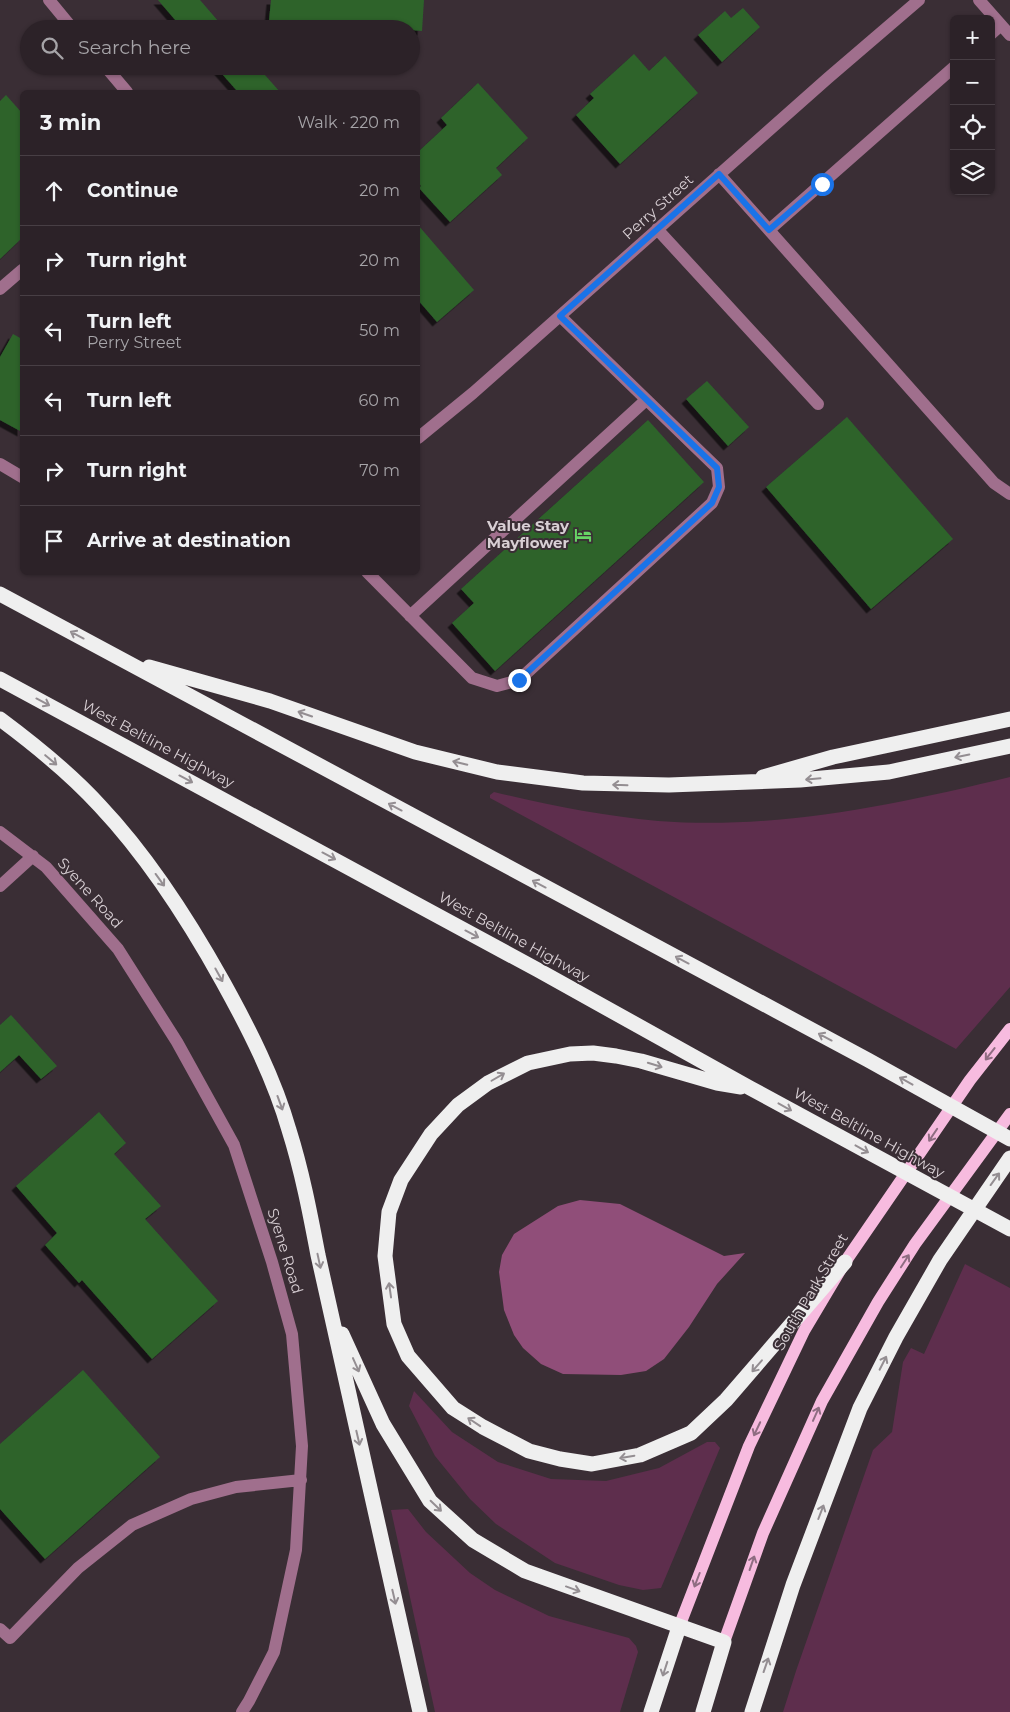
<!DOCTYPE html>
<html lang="en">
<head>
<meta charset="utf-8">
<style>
  body { margin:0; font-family:Montserrat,sans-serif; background:#382f34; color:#f1f3f6 }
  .controls { position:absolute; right:15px; top:15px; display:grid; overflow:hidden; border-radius:8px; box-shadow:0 1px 4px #0004 }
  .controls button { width:45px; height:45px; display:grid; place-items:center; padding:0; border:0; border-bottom:1px solid #483f45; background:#2c2228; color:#f1f3f6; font:25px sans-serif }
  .stop { position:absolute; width:15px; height:15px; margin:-11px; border:4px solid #1a73e8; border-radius:50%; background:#fff }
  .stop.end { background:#1a73e8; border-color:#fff; box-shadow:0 1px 5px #0008 }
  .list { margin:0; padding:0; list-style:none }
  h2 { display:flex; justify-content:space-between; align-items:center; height:65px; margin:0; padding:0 20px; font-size:21px }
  h2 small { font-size:16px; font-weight:400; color:#a6a4a8 }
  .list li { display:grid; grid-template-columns:32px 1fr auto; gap:15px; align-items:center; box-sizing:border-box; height:70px; padding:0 20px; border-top:1px solid #483f45 }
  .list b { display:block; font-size:19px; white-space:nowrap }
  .list p { margin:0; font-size:16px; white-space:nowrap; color:#a6a4a8 }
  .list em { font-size:16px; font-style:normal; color:#a6a4a8 }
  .icon { flex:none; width:28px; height:28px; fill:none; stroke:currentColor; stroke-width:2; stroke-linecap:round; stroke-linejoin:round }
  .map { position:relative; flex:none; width:1010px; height:1712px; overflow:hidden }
  .search { position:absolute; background:#2c2228; box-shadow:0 1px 4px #0004; left:20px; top:20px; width:400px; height:55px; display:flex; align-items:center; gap:12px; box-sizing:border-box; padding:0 18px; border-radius:28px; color:#a6a4a8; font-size:19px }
  .panel { position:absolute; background:#2c2228; box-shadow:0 1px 4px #0004; left:20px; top:90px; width:400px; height:485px; border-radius:8px }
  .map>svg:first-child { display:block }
  .green { fill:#5e2e4d }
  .water { fill:#904e79 }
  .building { fill:#2d632c; filter:url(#shadow) }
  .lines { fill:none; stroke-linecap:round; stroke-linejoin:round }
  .minor { stroke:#a06f8d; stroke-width:12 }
  .major { stroke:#f7bbdf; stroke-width:12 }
  .highway { stroke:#efefef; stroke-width:15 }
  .oneway { stroke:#948e92 }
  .oneway2 { stroke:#8f6d82 }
  .route { stroke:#1a73e8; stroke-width:6 }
  .labels { text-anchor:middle; stroke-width:4; stroke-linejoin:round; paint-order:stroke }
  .street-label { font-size:15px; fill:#d8cfd4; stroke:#3a2e35 }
  .poi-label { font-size:15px; font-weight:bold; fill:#d8cfd4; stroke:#3a2e35; text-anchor:end }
</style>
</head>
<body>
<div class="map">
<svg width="1010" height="1712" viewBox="0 0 1010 1712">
  <defs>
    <filter id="shadow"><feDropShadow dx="-4.5" dy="4.5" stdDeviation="0" flood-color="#0009"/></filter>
  </defs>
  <rect width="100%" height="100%" fill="#3a2e35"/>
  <path class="green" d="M1010,777V987L956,1049L490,798V795L494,792C548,805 602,816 658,821C777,830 895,805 1010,777Z
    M965,1264L1010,1288V1712H783L796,1671L873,1450L892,1432L903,1362L911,1348L924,1354Z
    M414,1391L452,1432L498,1462L551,1479L606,1481L659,1468L707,1442H715L720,1448L661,1588L643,1590L619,1585L555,1563L496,1524L470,1499L435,1456L409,1406Z
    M408,1509L426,1532L470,1573L495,1590L549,1616L629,1638L636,1646L638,1652L620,1712H435L391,1510Z"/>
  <path class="water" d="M580,1200L620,1204L724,1256L745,1253L717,1284L689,1327L664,1359L646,1371L621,1375L563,1374L541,1364L523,1348L514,1335L504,1310L499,1272L502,1255L514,1234L558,1206Z"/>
  <path class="building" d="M158,0H200L225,29H183Z
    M271,0H424L422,31L411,30V29H388L269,21Z
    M743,8L760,27L722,62L698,35L725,11L731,18Z
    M634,54L649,71L665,56L698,93L620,164L576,115L594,98L590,94Z
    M215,66H257L280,92H238Z
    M478,83L528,138L496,168L502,175L450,222L419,188L421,186L418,182V152L447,125L441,118Z
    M6,95L22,113V238L0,259V101Z
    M418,225L474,290L437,322L418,300Z
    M13,334L22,339V432L0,420V357Z
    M707,381L749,427L728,446L686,399Z
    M847,417L953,539L871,609L766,487Z
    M648,420L704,482L495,671L452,623L474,603L461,589Z
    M11,1015L57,1066L41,1079L19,1055L0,1072V1025Z
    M99,1112L126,1143L114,1154L161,1206L145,1219L218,1301L152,1359L82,1280L79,1283L45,1245L57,1233L16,1186Z
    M83,1370L160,1457L45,1559L0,1509V1444Z"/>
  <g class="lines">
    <path class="minor" d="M49,0L73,29
      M979,0L1010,35
      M991,34L1001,25
      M105,66L127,92
      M719,174L994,483L1010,494
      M657,229L818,404
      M769,230L954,67
      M0,289L22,270
      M418,438L473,393L828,78L919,0
      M0,464L22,477
      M367,572L472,678L497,686L519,680L712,503L719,487L717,468L560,316
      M410,616L646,400
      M0,832L46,867L118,949L177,1042L234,1145L272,1262L292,1334L302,1446L296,1550L274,1652L249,1701L242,1712
      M0,886L33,856
      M0,1629L10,1638L78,1568L132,1525L191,1499L236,1487L301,1480"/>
    <path class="major" d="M679,1627L749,1446L804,1331L845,1262L970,1080L1010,1029
      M724,1642L763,1533L822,1401L878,1302L915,1244L1010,1114"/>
    <path class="highway" d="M0,594L868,1060L1010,1139
      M149,667L270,701L415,752L497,772L583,783L669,785L800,780L889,772L1010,746
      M0,679L538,970L750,1088L1010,1229
      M0,719C35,745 70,773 100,806C149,858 188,919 223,982C249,1029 274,1078 289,1130C302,1171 310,1213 318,1255L420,1712
      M763,777L833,757L1010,719
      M741,1087L717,1083L641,1061L616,1056L593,1053L570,1054L528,1063L488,1083L458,1105L431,1134L401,1180L389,1212L385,1256L394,1324L408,1356L453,1408L483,1427L529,1451L560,1459L592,1464L640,1455L691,1433L726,1400L845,1262
      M342,1334L383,1424L430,1501L473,1540L525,1571L724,1642L703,1712
      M651,1712L679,1627
      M752,1712L793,1585L860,1408L896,1337L940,1260L1010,1158"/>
  </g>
  <defs><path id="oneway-shaft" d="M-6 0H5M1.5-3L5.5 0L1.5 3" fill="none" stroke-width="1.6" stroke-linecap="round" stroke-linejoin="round" transform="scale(1.25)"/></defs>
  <g class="oneway">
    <use href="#oneway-shaft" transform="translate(77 635) rotate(-152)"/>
    <use href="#oneway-shaft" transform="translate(43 702) rotate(28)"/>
    <use href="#oneway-shaft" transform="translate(305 714) rotate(-161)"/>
    <use href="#oneway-shaft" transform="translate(962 756) rotate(168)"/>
    <use href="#oneway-shaft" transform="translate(51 760) rotate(40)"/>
    <use href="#oneway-shaft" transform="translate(460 763) rotate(-166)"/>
    <use href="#oneway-shaft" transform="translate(186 779) rotate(28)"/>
    <use href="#oneway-shaft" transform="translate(813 779) rotate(175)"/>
    <use href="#oneway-shaft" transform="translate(620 785) rotate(-178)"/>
    <use href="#oneway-shaft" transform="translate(395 807) rotate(-152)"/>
    <use href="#oneway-shaft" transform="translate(329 856) rotate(28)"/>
    <use href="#oneway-shaft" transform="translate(160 880) rotate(54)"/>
    <use href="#oneway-shaft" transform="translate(539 884) rotate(-152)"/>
    <use href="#oneway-shaft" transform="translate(472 934) rotate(28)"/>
    <use href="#oneway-shaft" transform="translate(682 960) rotate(-152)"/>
    <use href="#oneway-shaft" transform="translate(219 975) rotate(61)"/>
    <use href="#oneway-shaft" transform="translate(825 1037) rotate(-152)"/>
    <use href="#oneway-shaft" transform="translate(655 1065) rotate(17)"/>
    <use href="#oneway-shaft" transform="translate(498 1077) rotate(-30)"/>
    <use href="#oneway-shaft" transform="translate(906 1081) rotate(-151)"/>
    <use href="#oneway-shaft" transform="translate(280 1103) rotate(70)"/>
    <use href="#oneway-shaft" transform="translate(785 1107) rotate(29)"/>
    <use href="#oneway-shaft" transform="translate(862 1149) rotate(29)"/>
    <use href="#oneway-shaft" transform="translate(995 1179) rotate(-54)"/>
    <use href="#oneway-shaft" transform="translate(319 1261) rotate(78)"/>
    <use href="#oneway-shaft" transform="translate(390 1290) rotate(-98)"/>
    <use href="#oneway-shaft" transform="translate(883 1363) rotate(-63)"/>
    <use href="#oneway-shaft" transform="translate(356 1365) rotate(66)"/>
    <use href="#oneway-shaft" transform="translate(757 1366) rotate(131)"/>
    <use href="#oneway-shaft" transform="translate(474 1422) rotate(-146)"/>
    <use href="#oneway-shaft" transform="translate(358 1438) rotate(77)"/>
    <use href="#oneway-shaft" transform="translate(627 1457) rotate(170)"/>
    <use href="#oneway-shaft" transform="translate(436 1506) rotate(44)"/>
    <use href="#oneway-shaft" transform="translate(821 1512) rotate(-69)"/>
    <use href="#oneway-shaft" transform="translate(573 1589) rotate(20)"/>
    <use href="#oneway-shaft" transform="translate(394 1597) rotate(77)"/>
    <use href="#oneway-shaft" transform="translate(766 1665) rotate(-71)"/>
    <use href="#oneway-shaft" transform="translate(665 1669) rotate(108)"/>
  </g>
  <g class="oneway2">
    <use href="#oneway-shaft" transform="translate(990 1054) rotate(128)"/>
    <use href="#oneway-shaft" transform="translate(933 1135) rotate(124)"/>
    <use href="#oneway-shaft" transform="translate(905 1261) rotate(-57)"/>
    <use href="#oneway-shaft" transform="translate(816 1414) rotate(-66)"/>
    <use href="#oneway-shaft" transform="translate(757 1429) rotate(115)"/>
    <use href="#oneway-shaft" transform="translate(752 1563) rotate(-71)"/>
    <use href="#oneway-shaft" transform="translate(697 1580) rotate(111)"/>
  </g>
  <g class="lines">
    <path class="route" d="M519,680L712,503L719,487L717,468L560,316L719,174L769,230L822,184"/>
  </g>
  <defs>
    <g id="hotel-bare" transform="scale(1.35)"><path d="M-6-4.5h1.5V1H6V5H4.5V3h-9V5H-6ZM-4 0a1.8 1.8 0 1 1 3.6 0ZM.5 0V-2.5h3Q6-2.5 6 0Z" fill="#67d465" stroke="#3a2e35" stroke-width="2.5" paint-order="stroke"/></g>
  </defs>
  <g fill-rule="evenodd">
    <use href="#hotel-bare" x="583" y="535"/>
  </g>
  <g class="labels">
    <g class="street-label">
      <text transform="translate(658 207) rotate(-42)" y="5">Perry Street</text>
      <text transform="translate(158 744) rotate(28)" y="5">West Beltline Highway</text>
      <text transform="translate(90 893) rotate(48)" y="5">Syene Road</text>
      <text transform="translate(514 937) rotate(29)" y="5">West Beltline Highway</text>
      <text transform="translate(869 1133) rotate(29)" y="5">West Beltline Highway</text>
      <text transform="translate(285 1251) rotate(73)" y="5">Syene Road</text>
      <text transform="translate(811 1292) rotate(-60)" y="5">South Park Street</text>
    </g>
    <g class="poi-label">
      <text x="569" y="531">Value Stay<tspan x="569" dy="17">Mayflower</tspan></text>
    </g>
  </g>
</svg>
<div class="controls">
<button>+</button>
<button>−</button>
<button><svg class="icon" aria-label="locate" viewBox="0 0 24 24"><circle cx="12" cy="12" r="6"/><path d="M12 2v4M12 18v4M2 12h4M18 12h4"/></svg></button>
<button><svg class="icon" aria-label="layers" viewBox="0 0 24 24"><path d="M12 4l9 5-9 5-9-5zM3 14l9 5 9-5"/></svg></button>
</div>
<div class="stop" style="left:822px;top:184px"></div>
<div class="stop end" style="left:519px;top:680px"></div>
<div class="search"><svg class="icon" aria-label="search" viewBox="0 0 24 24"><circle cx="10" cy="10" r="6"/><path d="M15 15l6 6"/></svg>Search here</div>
<section class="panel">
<h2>3 min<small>Walk · 220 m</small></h2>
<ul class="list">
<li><svg class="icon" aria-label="ahead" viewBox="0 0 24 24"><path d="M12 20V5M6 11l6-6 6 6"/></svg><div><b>Continue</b></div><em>20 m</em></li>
<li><svg class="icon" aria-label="right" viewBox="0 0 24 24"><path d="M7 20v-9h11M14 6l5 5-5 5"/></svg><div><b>Turn right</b></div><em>20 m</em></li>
<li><svg class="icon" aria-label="left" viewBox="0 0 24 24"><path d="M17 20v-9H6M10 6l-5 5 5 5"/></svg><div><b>Turn left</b><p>Perry Street</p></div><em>50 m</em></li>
<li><svg class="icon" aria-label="left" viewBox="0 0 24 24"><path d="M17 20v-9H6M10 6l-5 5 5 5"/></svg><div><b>Turn left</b></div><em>60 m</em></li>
<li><svg class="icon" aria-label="right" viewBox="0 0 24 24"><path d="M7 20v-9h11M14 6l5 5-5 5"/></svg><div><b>Turn right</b></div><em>70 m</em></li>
<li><svg class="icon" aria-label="arrive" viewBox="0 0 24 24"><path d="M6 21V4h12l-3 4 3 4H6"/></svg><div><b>Arrive at destination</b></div></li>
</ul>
</section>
</div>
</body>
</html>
